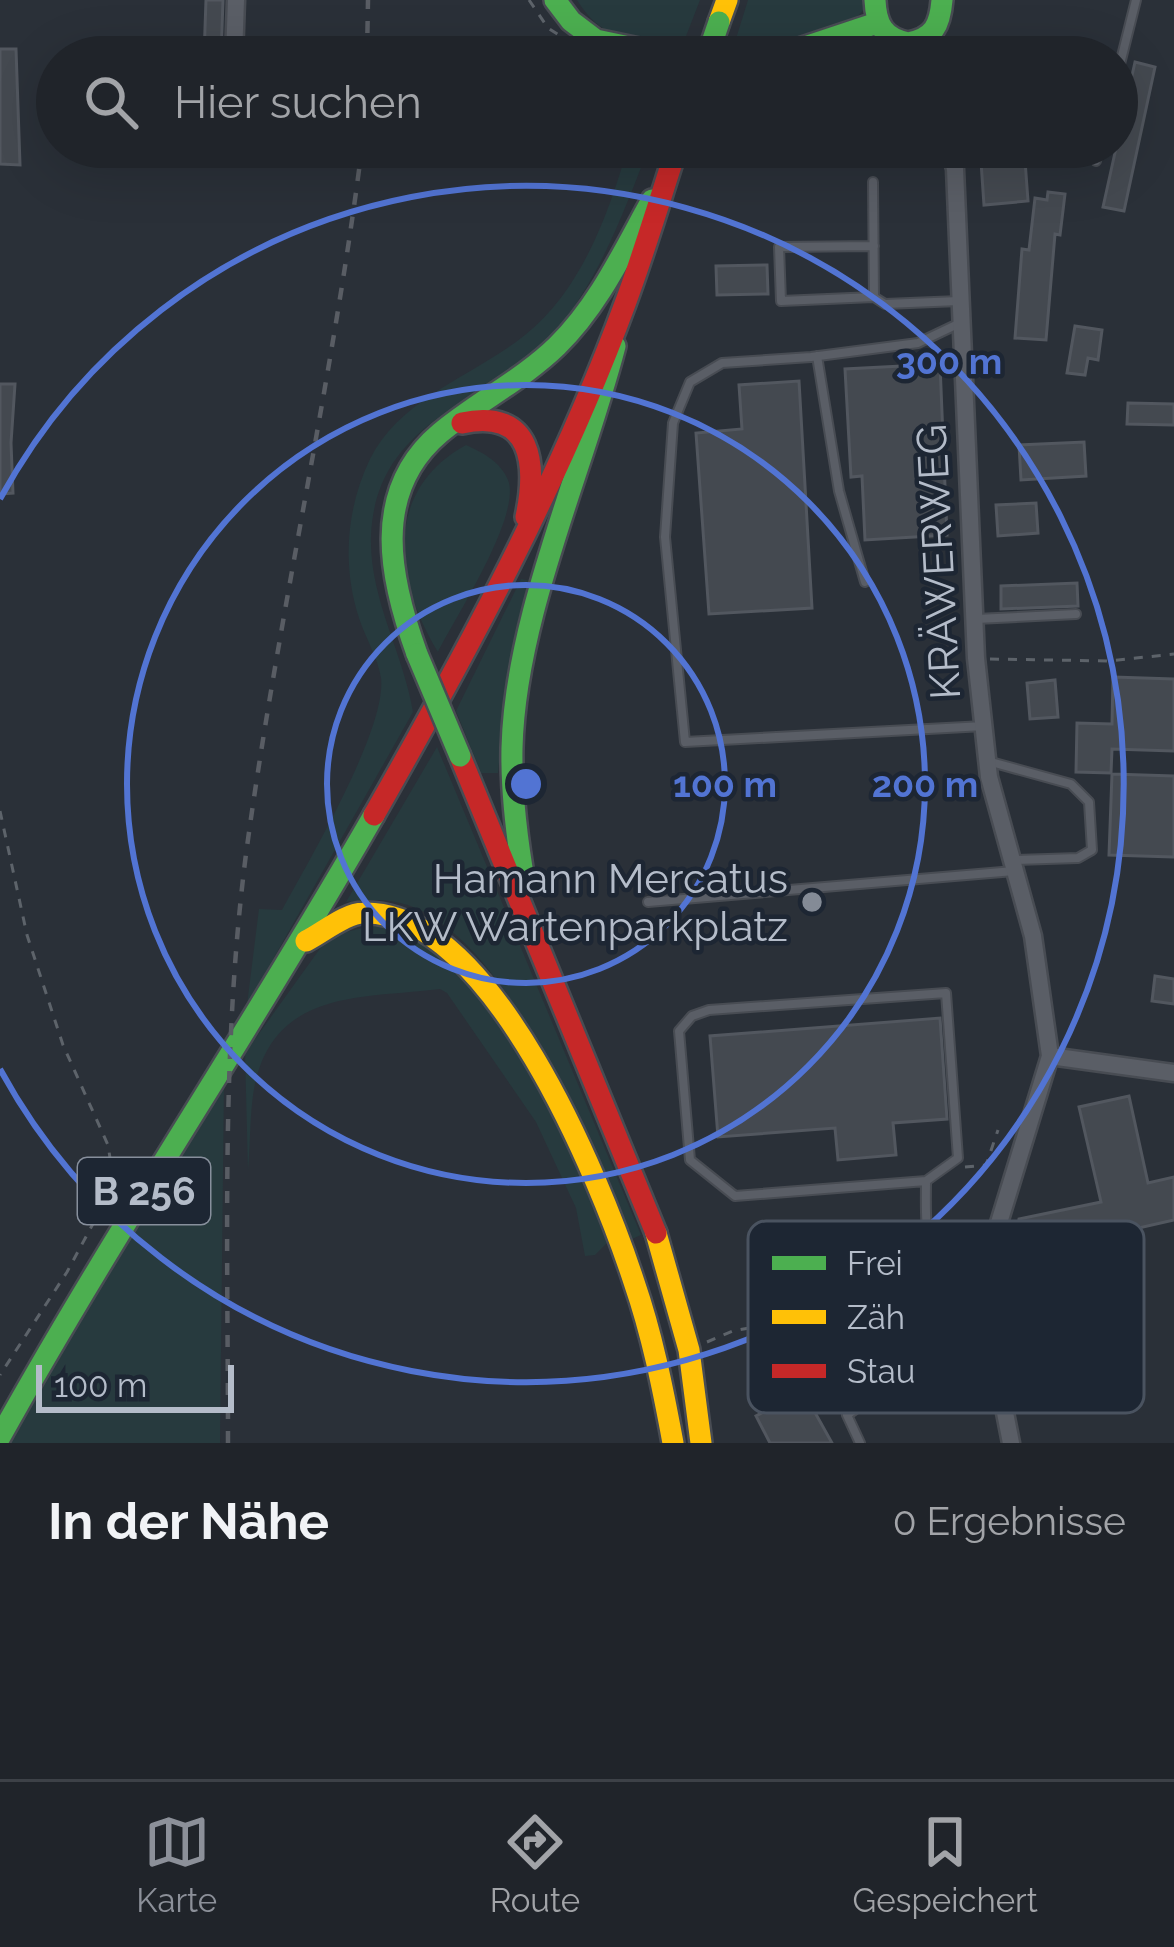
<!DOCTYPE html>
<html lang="de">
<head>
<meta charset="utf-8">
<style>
  body { margin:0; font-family:Raleway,sans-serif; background:#2d3036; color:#f1f3f6 }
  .scale { position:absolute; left:36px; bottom:30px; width:198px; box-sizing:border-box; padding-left:12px; border:6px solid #b4bcc9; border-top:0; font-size:33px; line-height:42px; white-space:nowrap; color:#b4bcc9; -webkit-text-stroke:9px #1d2633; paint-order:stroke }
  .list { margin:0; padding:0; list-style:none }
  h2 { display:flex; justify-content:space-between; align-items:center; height:156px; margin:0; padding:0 48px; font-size:51px }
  h2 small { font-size:39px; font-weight:400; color:#a2a4a8 }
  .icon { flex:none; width:66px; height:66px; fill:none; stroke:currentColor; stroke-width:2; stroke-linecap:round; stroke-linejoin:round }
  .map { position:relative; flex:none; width:1174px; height:1443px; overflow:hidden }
  .search { position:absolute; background:#20242a; box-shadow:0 12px 48px #0002; left:36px; right:36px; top:36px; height:132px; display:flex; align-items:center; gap:30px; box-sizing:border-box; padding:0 42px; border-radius:66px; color:#a2a4a8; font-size:45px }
  .sheet { height:336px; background:#20242a }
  nav { display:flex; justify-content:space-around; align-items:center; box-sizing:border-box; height:168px; border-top:3px solid #3d4147; background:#20242a; font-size:33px; color:#a2a4a8 }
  nav a { display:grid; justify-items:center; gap:6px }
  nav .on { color:#8c9099 }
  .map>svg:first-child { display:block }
  .green { fill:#273a3e }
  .building { fill:#444950; stroke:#52575f; stroke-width:3 }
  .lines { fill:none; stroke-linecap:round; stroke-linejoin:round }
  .lane-casing { stroke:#484c53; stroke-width:12 }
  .street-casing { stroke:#484c53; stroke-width:21 }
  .fast-casing { stroke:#484c53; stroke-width:26 }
  .slow-casing { stroke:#484c53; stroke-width:26 }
  .jam-casing { stroke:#484c53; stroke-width:26 }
  .path { stroke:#5d636a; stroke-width:3; stroke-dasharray:9 9; stroke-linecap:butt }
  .lane { stroke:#5a5e66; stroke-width:8 }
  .street { stroke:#5a5e66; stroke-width:16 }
  .fast { stroke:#4caf50; stroke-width:21 }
  .slow { stroke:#ffc107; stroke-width:21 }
  .jam { stroke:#c62828; stroke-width:21 }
  .rail { stroke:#595d64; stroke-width:4.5; stroke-dasharray:12 12; stroke-linecap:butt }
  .fast-bridge-casing { stroke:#484c53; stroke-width:26; stroke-linecap:butt }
  .fast-bridge { stroke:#4caf50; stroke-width:21 }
  .ring { fill:none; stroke:#5274d3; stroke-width:6 }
  .poi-dot { fill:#848b96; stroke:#1d2633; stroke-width:4.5 }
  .labels { text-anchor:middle; stroke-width:9; stroke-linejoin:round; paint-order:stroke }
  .shield { fill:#1d2633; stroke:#878f9c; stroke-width:3 }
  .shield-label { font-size:39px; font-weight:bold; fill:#b4bcc9 }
  .street-label { font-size:42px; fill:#b4bcc9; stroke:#1d2633 }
  .poi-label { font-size:42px; fill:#b4bcc9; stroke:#1d2633; text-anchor:end }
  .key { fill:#1d2633; stroke:#4a5360; stroke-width:3 }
  .key-label { font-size:33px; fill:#b4bcc9 }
  .centre { fill:#5274d3; stroke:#1d2633; stroke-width:6 }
  .ring-label { font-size:36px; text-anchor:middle; font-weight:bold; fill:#5274d3; stroke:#1d2633; stroke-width:9; stroke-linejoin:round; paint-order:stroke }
</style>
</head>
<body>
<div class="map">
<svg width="1174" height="1443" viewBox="0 0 1174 1443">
  <rect width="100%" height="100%" fill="#2a3038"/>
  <path class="green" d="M577,0H700L683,44C639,43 603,43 577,0Z
    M748,0H869C852,42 772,45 734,45Z
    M628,147H649C625,209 598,283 553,334C488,405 376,417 371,536C369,598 403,652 413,712L247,1005L259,909L282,910C308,862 387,729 381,678C378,658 365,637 359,618C342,566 346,509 370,459C401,397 474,376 525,335C582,289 608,215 628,147Z
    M466,445C483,453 500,461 508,480C522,515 455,618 438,652C395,582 382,491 466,445Z
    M521,579L532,581L507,684L498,773H481L456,711Z
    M437,747L641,1235L632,1239C588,1144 515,955 418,909C394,898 371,899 346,902Z
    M371,926C390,928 407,930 424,939C498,979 578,1165 607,1243L595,1255L585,1256L576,1208L536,1122L447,993L440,989C371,998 286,989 259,1069C249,1096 251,1141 248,1171L245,1053L324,943L342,933Z
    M224,1082L220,1443H7L44,1371Z"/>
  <path class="building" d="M206,0H223L221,57H204Z
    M0,49H16L20,165L0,164Z
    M1135,62L1155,67L1124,211L1103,207Z
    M980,147H1024L1028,201L984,205Z
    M1048,192L1065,194L1060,235L1055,234L1046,340L1015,338L1022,249L1029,250L1035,198L1047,200Z
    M767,265L768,294L717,295L716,266Z
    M1075,326L1102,330L1098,360L1088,358L1085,375L1067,373Z
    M940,364L947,535L865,540L862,476L851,477L845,369Z
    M799,381L812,608L709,614L696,433L742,429L739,385Z
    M0,384H15L11,443L13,493L0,494Z
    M1128,403L1174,404V425L1127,424Z
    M1084,442L1086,476L1021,480L1019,445Z
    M1036,503L1038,533L998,536L996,505Z
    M1077,583L1078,606L1001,609V586Z
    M1113,677L1174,679V751L1112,749L1111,773L1076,772L1077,723L1112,724Z
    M1055,680L1058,717L1030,719L1027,683Z
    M1112,774L1174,776V857L1109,855Z
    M1155,976L1174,979V1004L1152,1001Z
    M940,1018L947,1119L893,1123L896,1155L838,1160L835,1128L718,1137L710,1036Z
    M1129,1096L1148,1183L1174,1177V1220L1108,1235L1106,1226L1015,1246L1019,1219L1101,1202L1079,1107Z
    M803,1391L832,1443H770L756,1416Z"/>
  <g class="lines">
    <g class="lane-casing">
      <path id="lane" d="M1117,76L1136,0
        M1096,161L1099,147
        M873,182L874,297L885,304L959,301
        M874,246L779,247L781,301L874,297
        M960,323L918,343L811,357L722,363L690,382L673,423L665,537L685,742L984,726
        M817,356L839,491L865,582
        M976,619L1076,614
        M991,762L1071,784L1089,802L1092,850L1078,858L1014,860
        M648,902L1014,871
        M926,1181L735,1196L690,1160L679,1031L692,1016L709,1010L946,993L958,1158L926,1181C926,1225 920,1278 982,1271
        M981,1290L1111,1255
        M860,1443L847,1415L958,1336L986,1330"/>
    </g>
    <g class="street-casing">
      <path id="street" d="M234,57L236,0
        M949,147L955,169L976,658L989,777L1033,936L1050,1056L980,1285L1011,1443
        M1050,1056L1174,1073"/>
    </g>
    <g class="fast-casing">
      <path id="fast" d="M555,0L571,21L596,40L653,52L784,54L877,23
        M875,0C876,24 883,38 908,43C934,38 940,25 942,0
        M417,654C390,580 370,492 440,433C477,402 522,380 557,346C599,305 624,250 652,200
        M525,886C517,840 511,795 512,748C515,618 582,473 615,346
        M0,1437C118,1225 254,1025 374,815"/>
    </g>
    <g class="slow-casing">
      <path id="slow" d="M719,22L727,0
        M306,941C322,933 346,913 363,913C491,909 601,1181 634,1282C652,1334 663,1389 673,1443
        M656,1233L689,1350L701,1443"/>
    </g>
    <g class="jam-casing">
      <path id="jam" d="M462,423C533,408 537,465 526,517
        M460,756L656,1233
        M374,815C468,650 559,482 625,304C644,253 660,199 677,147"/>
    </g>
    <path class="path" d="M529,0L548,28L568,41
      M990,659L1109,661L1174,654
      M0,811L27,935L63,1045L108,1145L112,1171L109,1194L67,1272L0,1375
      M965,1167L986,1165L998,1130
      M707,1342L733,1331L967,1288"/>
    <use href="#lane" class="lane"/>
    <use href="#street" class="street"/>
    <use href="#fast" class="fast"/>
    <use href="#slow" class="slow"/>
    <use href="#jam" class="jam"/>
    <path class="rail" d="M367,57L368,0
      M228,1443C228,1247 221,1049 246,854C278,617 332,384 362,147"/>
    <g class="fast-bridge-casing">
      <path id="fast-bridge" d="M707,57L719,22
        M417,654L460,756"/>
    </g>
    <use href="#fast-bridge" class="fast-bridge"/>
  </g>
  <g class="ring">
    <circle cx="526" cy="784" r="199"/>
    <circle cx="526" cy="784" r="399"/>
    <path d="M0 499A598 598 0 1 1 0 1069"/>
  </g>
  <circle class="poi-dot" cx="812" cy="902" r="12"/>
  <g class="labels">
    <rect class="shield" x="78" y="1158" width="132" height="66" rx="9"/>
    <g class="shield-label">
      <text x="144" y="1205">B 256</text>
    </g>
    <g class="street-label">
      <text transform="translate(938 562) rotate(-93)" y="15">KRÄWERWEG</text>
    </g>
    <g class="poi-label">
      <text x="788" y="893">Hamann Mercatus<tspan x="788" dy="48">LKW Wartenparkplatz</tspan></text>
    </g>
  </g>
  <rect x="748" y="1221" width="396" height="192" rx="18" class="key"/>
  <rect x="772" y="1256" width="54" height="14" fill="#4caf50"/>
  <rect x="772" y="1310" width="54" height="14" fill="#ffc107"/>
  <rect x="772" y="1364" width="54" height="14" fill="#c62828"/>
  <g class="key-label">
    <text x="847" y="1275">Frei</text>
    <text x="847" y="1329">Zäh</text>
    <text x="847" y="1383">Stau</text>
  </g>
  <circle cx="526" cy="784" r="18" class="centre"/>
  <g class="ring-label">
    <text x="949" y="374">300 m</text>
    <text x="725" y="797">100 m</text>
    <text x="925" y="797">200 m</text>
  </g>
</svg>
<div class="scale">100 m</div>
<div class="search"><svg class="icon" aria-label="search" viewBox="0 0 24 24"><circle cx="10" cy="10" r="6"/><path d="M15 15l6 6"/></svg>Hier suchen</div>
</div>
<section class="sheet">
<h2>In der Nähe<small>0 Ergebnisse</small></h2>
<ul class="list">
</ul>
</section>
<nav>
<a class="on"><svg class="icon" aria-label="map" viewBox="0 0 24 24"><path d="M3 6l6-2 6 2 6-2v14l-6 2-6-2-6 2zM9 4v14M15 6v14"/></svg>Karte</a>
<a><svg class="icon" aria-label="directions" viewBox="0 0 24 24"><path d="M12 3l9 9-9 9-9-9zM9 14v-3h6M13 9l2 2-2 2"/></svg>Route</a>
<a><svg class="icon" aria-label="saved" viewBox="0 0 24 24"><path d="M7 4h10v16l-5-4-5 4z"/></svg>Gespeichert</a>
</nav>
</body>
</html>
